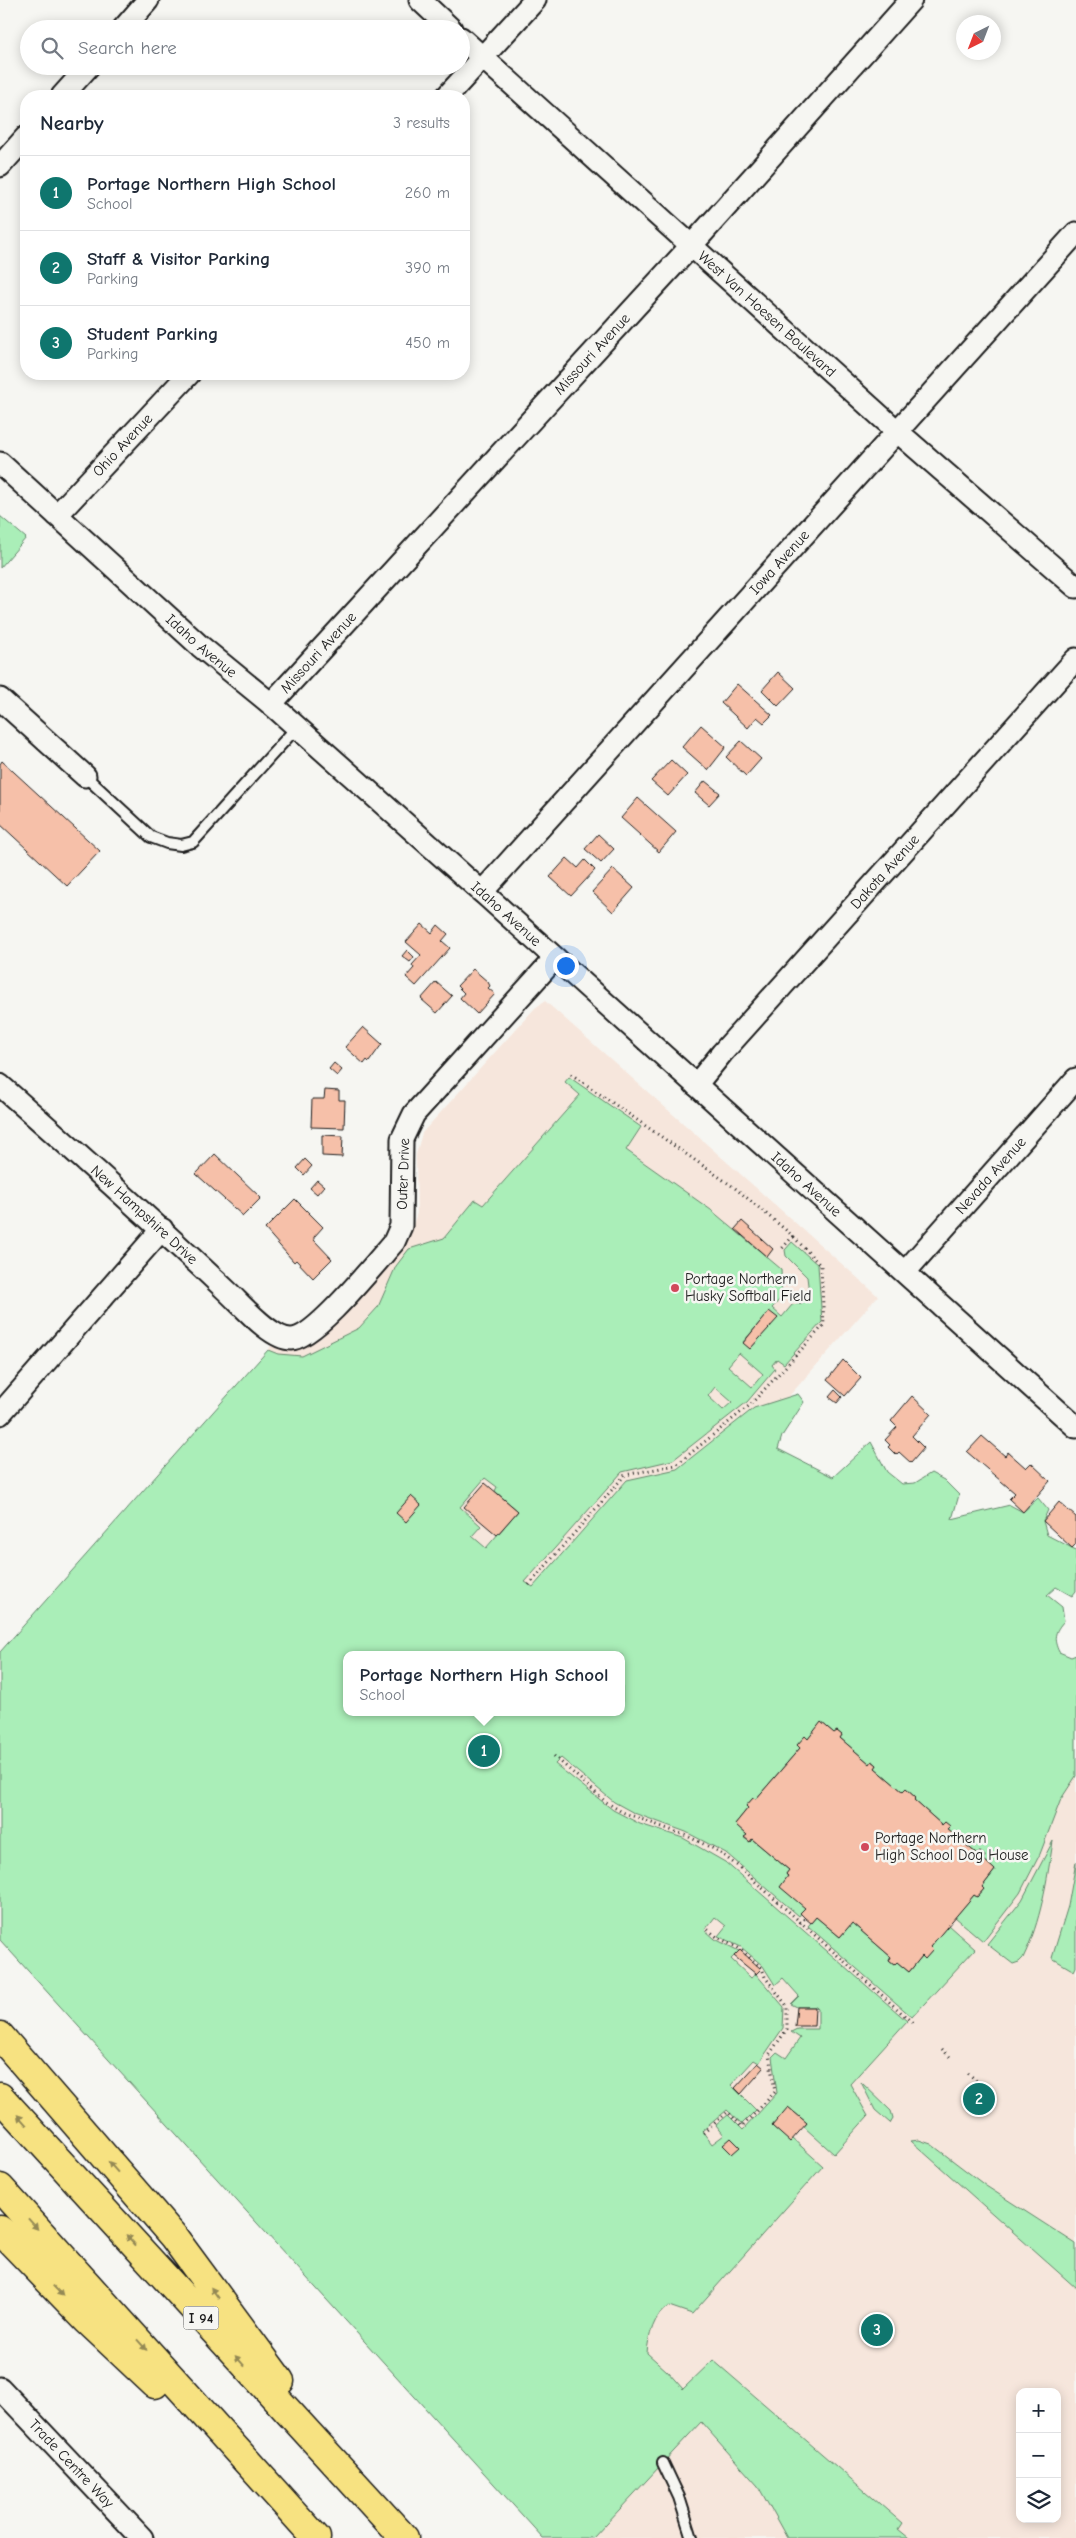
<!DOCTYPE html>
<html lang="en">
<head>
<meta charset="utf-8">
<style>
  body { margin:0; font-family:"Comic Neue",sans-serif; background:#f2f2f3; color:#1f2937 }
  .controls { position:absolute; right:15px; bottom:15px; display:grid; overflow:hidden; border-radius:10px; box-shadow:0 2px 12px #0003 }
  .controls button { width:45px; height:45px; display:grid; place-items:center; padding:0; border:0; border-bottom:1px solid #e0e1e3; background:#fff; color:#1f2937; font:25px sans-serif }
  .compass { position:absolute; left:956px; top:15px; width:45px; height:45px; border-radius:50%; background:#fff; box-shadow:0 2px 12px #0003; rotate:222deg }
  .you { position:absolute; left:565px; top:965px; width:18px; height:18px; margin:-12px; border:4px solid #fff; border-radius:50%; background:#1a73e8; box-shadow:0 0 0 8px #1a73e833 }
  .badge { display:grid; place-items:center; width:32px; height:32px; border-radius:50%; background:#0f766e; color:#fff; font-size:16px; font-weight:700 }
  .pin { position:absolute; translate:-50% -50%; border:2px solid #fff; box-shadow:0 1px 5px #0006 }
  .popup { position:absolute; left:343px; top:1651px; width:282px; height:65px; box-sizing:border-box; display:grid; place-content:center; border-radius:10px; background:#fff; filter:drop-shadow(0 1px 4px #0005); font-size:16px; white-space:nowrap; color:#747a83 }
  .popup b { font-size:19px; color:#1f2937 }
  .popup::after { content:''; position:absolute; left:50%; top:100%; margin-left:-10px; border:10px solid transparent; border-top-color:#fff }
  .list { margin:0; padding:0; list-style:none }
  h2 { display:flex; justify-content:space-between; align-items:center; height:65px; margin:0; padding:0 20px; font-size:21px }
  h2 small { font-size:16px; font-weight:400; color:#747a83 }
  .list li { display:grid; grid-template-columns:32px 1fr auto; gap:15px; align-items:center; box-sizing:border-box; height:75px; padding:0 20px; border-top:1px solid #e0e1e3 }
  .list b { display:block; font-size:19px; white-space:nowrap }
  .list p { margin:0; font-size:16px; white-space:nowrap; color:#747a83 }
  .list em { font-size:16px; font-style:normal; color:#747a83 }
  .icon { flex:none; width:28px; height:28px; fill:none; stroke:currentColor; stroke-width:2; stroke-linecap:round; stroke-linejoin:round }
  .map { position:relative; flex:none; width:1076px; height:2538px; overflow:hidden }
  .search { position:absolute; background:#fff; box-shadow:0 2px 12px #0003; left:20px; top:20px; width:450px; height:55px; display:flex; align-items:center; gap:12px; box-sizing:border-box; padding:0 18px; border-radius:28px; color:#747a83; font-size:19px }
  .panel { position:absolute; background:#fff; box-shadow:0 2px 12px #0003; left:20px; top:90px; width:450px; height:290px; border-radius:20px }
  .map>svg:first-child { display:block }
  .built { fill:#f6e6dc; fill-rule:evenodd }
  .green { fill:#aaeeb8; stroke:#63856a; fill-rule:evenodd }
  .building { fill:#f6c0a9; stroke:#1c1c1c }
  .lines { fill:none; stroke-linecap:round; stroke-linejoin:round }
  .lane-casing { stroke:#1c1c1c; stroke-width:14 }
  .street-casing { stroke:#1c1c1c; stroke-width:25 }
  .highway-casing { stroke:#1c1c1c; stroke-width:31 }
  .path { stroke:#1c1c1c; stroke-width:3; stroke-dasharray:1 4; stroke-linecap:butt }
  .lane { stroke:#f6f6f2; stroke-width:10 }
  .street { stroke:#f6f6f2; stroke-width:21 }
  .highway { stroke:#f7e281; stroke-width:28 }
  .oneway { fill:#948954 }
  .poi-dot { fill:#d1495b; stroke:#f6f6f2; stroke-width:2 }
  .labels { text-anchor:middle; stroke-width:5; stroke-linejoin:round; paint-order:stroke }
  .shield { fill:#f6f6f2; stroke:#5d5d5c; stroke-width:1 }
  .shield-label { font-size:14px; font-weight:bold; fill:#1c1c1c }
  .street-label { font-size:15px; fill:#1c1c1c; stroke:#f6f6f2 }
  .poi-label { font-size:15px; fill:#1c1c1c; stroke:#f6f6f2; text-anchor:start }
</style>
</head>
<body>
<div class="map">
<svg width="1076" height="2538" viewBox="0 0 1076 2538">
  <rect width="100%" height="100%" fill="#f6f6f2"/>
  <filter id="ink" filterUnits="userSpaceOnUse"><feTurbulence type="fractalNoise" baseFrequency=".02" numOctaves="2"/><feDisplacementMap in="SourceGraphic" scale="10" xChannelSelector="R" yChannelSelector="G"/><feConvolveMatrix kernelMatrix="1 2 1 2 8 2 1 2 1" color-interpolation-filters="sRGB"/></filter>
  <g filter="url(#ink)">
    <path class="built" d="M545,1001L878,1296L693,1504L1076,1713V2538H543L0,1940L265,1354L274,1342L297,1347L321,1338L391,1263L410,1234L417,1213L416,1155L422,1133L535,1008ZM346,1655H622V1712H346ZM1020,2392H1057V2519H1020Z"/>
    <path class="green" d="M0,516L26,538L0,568Z
      M569,1077L641,1127L626,1150L711,1210L781,1269L782,1297L772,1308L782,1317L792,1305L802,1303L809,1293L807,1277L786,1256L785,1250L792,1242L818,1265L822,1322L784,1364L777,1359L772,1365L775,1369L747,1402L673,1460L622,1472L525,1582L533,1587L627,1480L677,1469L754,1408L798,1394L804,1402L782,1436L778,1449L833,1477L871,1442L887,1472L902,1484L915,1483L931,1473L944,1480L959,1495L952,1519L1010,1505L1023,1512L1038,1498L1048,1510L1043,1521L1047,1535L1076,1550V1591L1072,1596L1056,1587L1047,1595L1062,1607L1064,1621C1054,1632 1053,1639 1059,1652L1071,1657L1076,1655V1776L1061,1799L1040,1854L1020,1893L983,1941L955,1917L974,1895L977,1897L984,1889L982,1887L995,1870L983,1859L980,1852L977,1854L947,1829L949,1826L942,1825L914,1800L916,1798L906,1789L903,1792L875,1768L877,1765L873,1761L870,1764L840,1738L842,1735L837,1731L834,1733L822,1723L808,1739L805,1737L797,1745L800,1748L756,1799L753,1798L746,1806L748,1808L735,1824L747,1835L744,1838L750,1842L752,1839L789,1870L786,1874L805,1908L799,1916L726,1853L686,1832L634,1813L614,1802L561,1758L555,1764L613,1810L640,1824L683,1838L725,1862L907,2021L850,2084L868,2116L834,2154L804,2127L807,2123L789,2108L772,2126L790,2141L793,2139L823,2166L692,2314L669,2306C654,2314 648,2337 647,2353L667,2371L683,2389L713,2360L902,2523L898,2529L909,2538H787L758,2486L701,2422L593,2538H543L0,1940V1652L268,1350L278,1354L302,1356L359,1328L378,1307L396,1266L409,1249L444,1238L475,1200L483,1205L580,1095L565,1082ZM769,1312L777,1318L750,1349L743,1342ZM739,1353L763,1374L752,1387L728,1366ZM715,1387L732,1402L723,1410L708,1396ZM485,1478L497,1487L495,1491L518,1511L486,1548L472,1536L481,1526L460,1507ZM346,1655H622V1712H346ZM715,1917L726,1926L718,1936L741,1947L763,1966L775,1985L783,1978L799,1996L791,2004L797,2007H816L818,2009V2029H797L791,2032L800,2038L786,2058L777,2052L772,2057L777,2093L743,2130L728,2115L716,2125L724,2135L712,2144L702,2131L727,2110L742,2124L756,2110L731,2085L754,2060L759,2063L783,2028L784,2007L756,1974L751,1978L731,1959L739,1951L715,1939L705,1930Z
      M1053,1841C1047,1881 1041,1921 1023,1958L1019,1962L1013,1964L987,1944L1022,1900Z
      M1076,1862V1967L1074,1971L1052,1958L1068,1906Z
      M816,1917L840,1937L852,1923L891,1957L889,1961L894,1965L897,1962L909,1972L922,1956L925,1958L933,1950L930,1947L948,1925L975,1949L912,2017L808,1926Z
      M861,2082L891,2111L893,2118L890,2123L875,2110Z
      M919,2140L931,2144L986,2186L1076,2244V2288L911,2141Z"/>
    <path class="building" d="M778,672L795,688L778,706L762,690Z
      M737,684L772,715L764,723L757,717L748,728L721,703Z
      M701,725L726,747L708,770L682,747Z
      M741,741L761,759L746,776L726,757Z
      M671,760L687,775L668,796L651,781Z
      M2,761L100,851L67,886L0,824V764Z
      M705,781L720,793L709,805L695,793Z
      M638,798L676,832L659,852L621,818Z
      M598,834L614,849L601,863L585,849Z
      M567,858L578,868L585,860L595,870L571,896L550,877Z
      M613,869L634,888L613,912L592,892Z
      M422,924L432,933L438,925L448,934L442,941L450,948L416,986L406,977L414,968L412,965L421,955L406,942Z
      M407,950L414,957L410,962L402,956Z
      M473,969L488,982L490,986L488,988L495,994L477,1014L460,998L464,993L457,986Z
      M436,982L452,996L437,1013L421,999Z
      M363,1027L382,1044L369,1062L367,1060L364,1064L345,1047Z
      M334,1063L342,1070L337,1076L329,1069Z
      M325,1090L339,1091V1100H345L344,1128L311,1127L312,1099H324Z
      M322,1135L343,1136L342,1157L322,1156Z
      M215,1154L261,1198L243,1216L196,1174Z
      M305,1159L312,1166L304,1175L297,1168Z
      M317,1180L324,1186L317,1194L310,1188Z
      M295,1199L323,1227L314,1237V1240L332,1259L313,1278L296,1260L294,1262L265,1229Z
      M742,1221L773,1249L767,1257L735,1229Z
      M769,1311L778,1318L750,1349L743,1343Z
      M843,1360L861,1378L845,1396L827,1380Z
      M835,1390L842,1397L837,1403L829,1397Z
      M912,1396L931,1414L912,1436L924,1448L911,1463L899,1452L896,1455L888,1447L890,1445L885,1440L897,1427L891,1421Z
      M982,1436L1005,1456L1008,1452L1026,1468L1031,1463L1050,1481L1023,1512L1009,1499L1015,1493L967,1452Z
      M485,1483L518,1511L497,1535L464,1507Z
      M411,1496L421,1505L406,1522L396,1513Z
      M1059,1502L1076,1517V1544L1072,1548L1043,1521Z
      M821,1722L834,1733L837,1731L842,1735L840,1738L870,1764L872,1761L877,1765L875,1768L903,1792L906,1789L916,1798L914,1800L942,1825L945,1822L950,1826L947,1829L977,1854L980,1852L985,1856L983,1859L995,1870L982,1887L984,1889L977,1897L974,1895L930,1947L933,1950L925,1959L922,1956L909,1972L897,1962L894,1965L889,1961L891,1957L852,1923L840,1937L816,1917L811,1923L805,1918L800,1913L805,1908L780,1887L788,1876L786,1874L789,1870L752,1839L750,1842L744,1837L747,1835L735,1824L748,1808L746,1806L753,1798L756,1799L800,1748L797,1745L805,1736L808,1739Z
      M740,1950L761,1969L756,1974L734,1956Z
      M797,2007H815L814,2026H795Z
      M758,2063L764,2068L741,2094L735,2088Z
      M788,2107L807,2123L790,2142L772,2126Z
      M731,2138L740,2147L732,2154L723,2145Z"/>
    <g class="lines">
      <g class="lane-casing">
        <path id="lane" d="M85,776L151,837L167,843L181,845L193,842L297,727
          M663,2463L679,2497L692,2538"/>
      </g>
      <g class="street-casing">
        <g id="street">
          <path d="M420,0L451,29"/>
          <path d="M123,29L148,0"/>
          <path id="s1" d="M461,38L898,432L1076,587"/>
          <path d="M62,96L89,66"/>
          <path d="M447,96L535,0"/>
          <path d="M0,166L26,137"/>
          <path id="s2" d="M0,463L200,646L271,704L482,892L1076,1427"/>
          <path id="s3" d="M57,515L189,374"/>
          <path d="M0,699L85,776"/>
          <path id="s4" d="M271,704L691,246L911,0"/>
          <path id="s5" d="M482,892L1076,233"/>
          <path id="s6" d="M0,1085C77,1153 153,1221 228,1292C242,1305 271,1339 291,1339C315,1339 376,1262 394,1242L401,1226L402,1139L414,1114L555,958"/>
          <path id="s7" d="M696,1085L722,1053L1076,659"/>
          <path id="s8" d="M905,1272L1076,1079"/>
          <path d="M0,1414L162,1229"/>
          <path id="s9" d="M0,2388L142,2538"/>
        </g>
      </g>
      <g class="highway-casing">
        <path id="highway" d="M0,2036L173,2236L280,2381
          M0,2097L404,2538
          M0,2188L316,2538
          M0,2230L87,2320L155,2384"/>
      </g>
      <path class="path" d="M571,1074L735,1188L793,1236L780,1251
        M529,1585L625,1475L676,1465L750,1405L824,1325L821,1266L793,1236
        M554,1756L606,1802L622,1812L687,1836L716,1850L739,1867L914,2024
        M800,1923L805,1918
        M942,2049L951,2058
        M968,2073L992,2095
        M703,2133L728,2112L742,2127L775,2092L769,2055L787,2029V2006L765,1977L762,1968L740,1949L717,1937L706,1928"/>
      <use href="#lane" class="lane"/>
      <use href="#street" class="street"/>
      <use href="#highway" class="highway"/>
    </g>
    <defs><path id="oneway-solid" d="M-6-.8H1V-3.2L6.5 0L1 3.2V.8H-6Z" transform="scale(1.25)"/></defs>
    <g class="oneway">
      <use href="#oneway-solid" transform="translate(22 2120) rotate(-132)"/>
      <use href="#oneway-solid" transform="translate(113 2167) rotate(-131)"/>
      <use href="#oneway-solid" transform="translate(33 2224) rotate(48)"/>
      <use href="#oneway-solid" transform="translate(131 2240) rotate(-132)"/>
      <use href="#oneway-solid" transform="translate(58 2291) rotate(46)"/>
      <use href="#oneway-solid" transform="translate(215 2293) rotate(-126)"/>
      <use href="#oneway-solid" transform="translate(142 2345) rotate(48)"/>
      <use href="#oneway-solid" transform="translate(240 2361) rotate(-132)"/>
    </g>
  </g>
  <g class="poi-dot">
    <circle cx="675" cy="1288" r="5"/>
    <circle cx="865" cy="1847" r="5"/>
  </g>
  <g class="labels">
    <rect class="shield" x="183.5" y="2306.5" width="35" height="23" rx="4"/>
    <g class="shield-label">
      <text x="201" y="2323">I 94</text>
    </g>
    <g class="street-label">
      <text dy="5" stroke="none"><textPath href="#s1" startOffset="412">West Van Hoesen Boulevard</textPath></text>
      <text dy="5" stroke="none"><textPath href="#s4" startOffset="475">Missouri Avenue</textPath></text>
      <text dy="5" stroke="none"><textPath href="#s3" startOffset="96">Ohio Avenue</textPath></text>
      <text dy="5" stroke="none"><textPath href="#s5" startOffset="444">Iowa Avenue</textPath></text>
      <text dy="5" stroke="none"><textPath href="#s2" startOffset="272">Idaho Avenue</textPath></text>
      <text dy="5" stroke="none"><textPath href="#s4" startOffset="70">Missouri Avenue</textPath></text>
      <text dy="5" stroke="none"><textPath href="#s7" startOffset="285">Dakota Avenue</textPath></text>
      <text dy="5" stroke="none"><textPath href="#s2" startOffset="678">Idaho Avenue</textPath></text>
      <text transform="translate(403 1174) rotate(-88)" y="5">Outer Drive</text>
      <text dy="5" stroke="none"><textPath href="#s8" startOffset="129">Nevada Avenue</textPath></text>
      <text dy="5" stroke="none"><textPath href="#s2" startOffset="1082">Idaho Avenue</textPath></text>
      <text dy="5" stroke="none"><textPath href="#s6" startOffset="194">New Hampshire Drive</textPath></text>
      <text dy="5" stroke="none"><textPath href="#s9" startOffset="104">Trade Centre Way</textPath></text>
    </g>
    <g class="poi-label">
      <text x="685" y="1284">Portage Northern<tspan x="685" dy="17">Husky Softball Field</tspan></text>
      <text x="875" y="1843">Portage Northern<tspan x="875" dy="17">High School Dog House</tspan></text>
    </g>
  </g>
</svg>
<div class="controls">
<button>+</button>
<button>−</button>
<button><svg class="icon" aria-label="layers" viewBox="0 0 24 24"><path d="M12 4l9 5-9 5-9-5zM3 14l9 5 9-5"/></svg></button>
</div>
<svg class="compass" viewBox="-18 -18 36 36"><path d="M0-13l5 13h-10z" fill="#e53935"/><path d="M0 13l5-13h-10z" fill="#747a83"/></svg>
<div class="you"></div>
<div class="pin badge" style="left:484px;top:1751px">1</div>
<div class="popup"><b>Portage Northern High School</b>School</div>
<div class="pin badge" style="left:979px;top:2099px">2</div>
<div class="pin badge" style="left:877px;top:2330px">3</div>
<div class="search"><svg class="icon" aria-label="search" viewBox="0 0 24 24"><circle cx="10" cy="10" r="6"/><path d="M15 15l6 6"/></svg>Search here</div>
<section class="panel">
<h2>Nearby<small>3 results</small></h2>
<ul class="list">
<li><span class="badge">1</span><div><b>Portage Northern High School</b><p>School</p></div><em>260 m</em></li>
<li><span class="badge">2</span><div><b>Staff &amp; Visitor Parking</b><p>Parking</p></div><em>390 m</em></li>
<li><span class="badge">3</span><div><b>Student Parking</b><p>Parking</p></div><em>450 m</em></li>
</ul>
</section>
</div>
</body>
</html>
